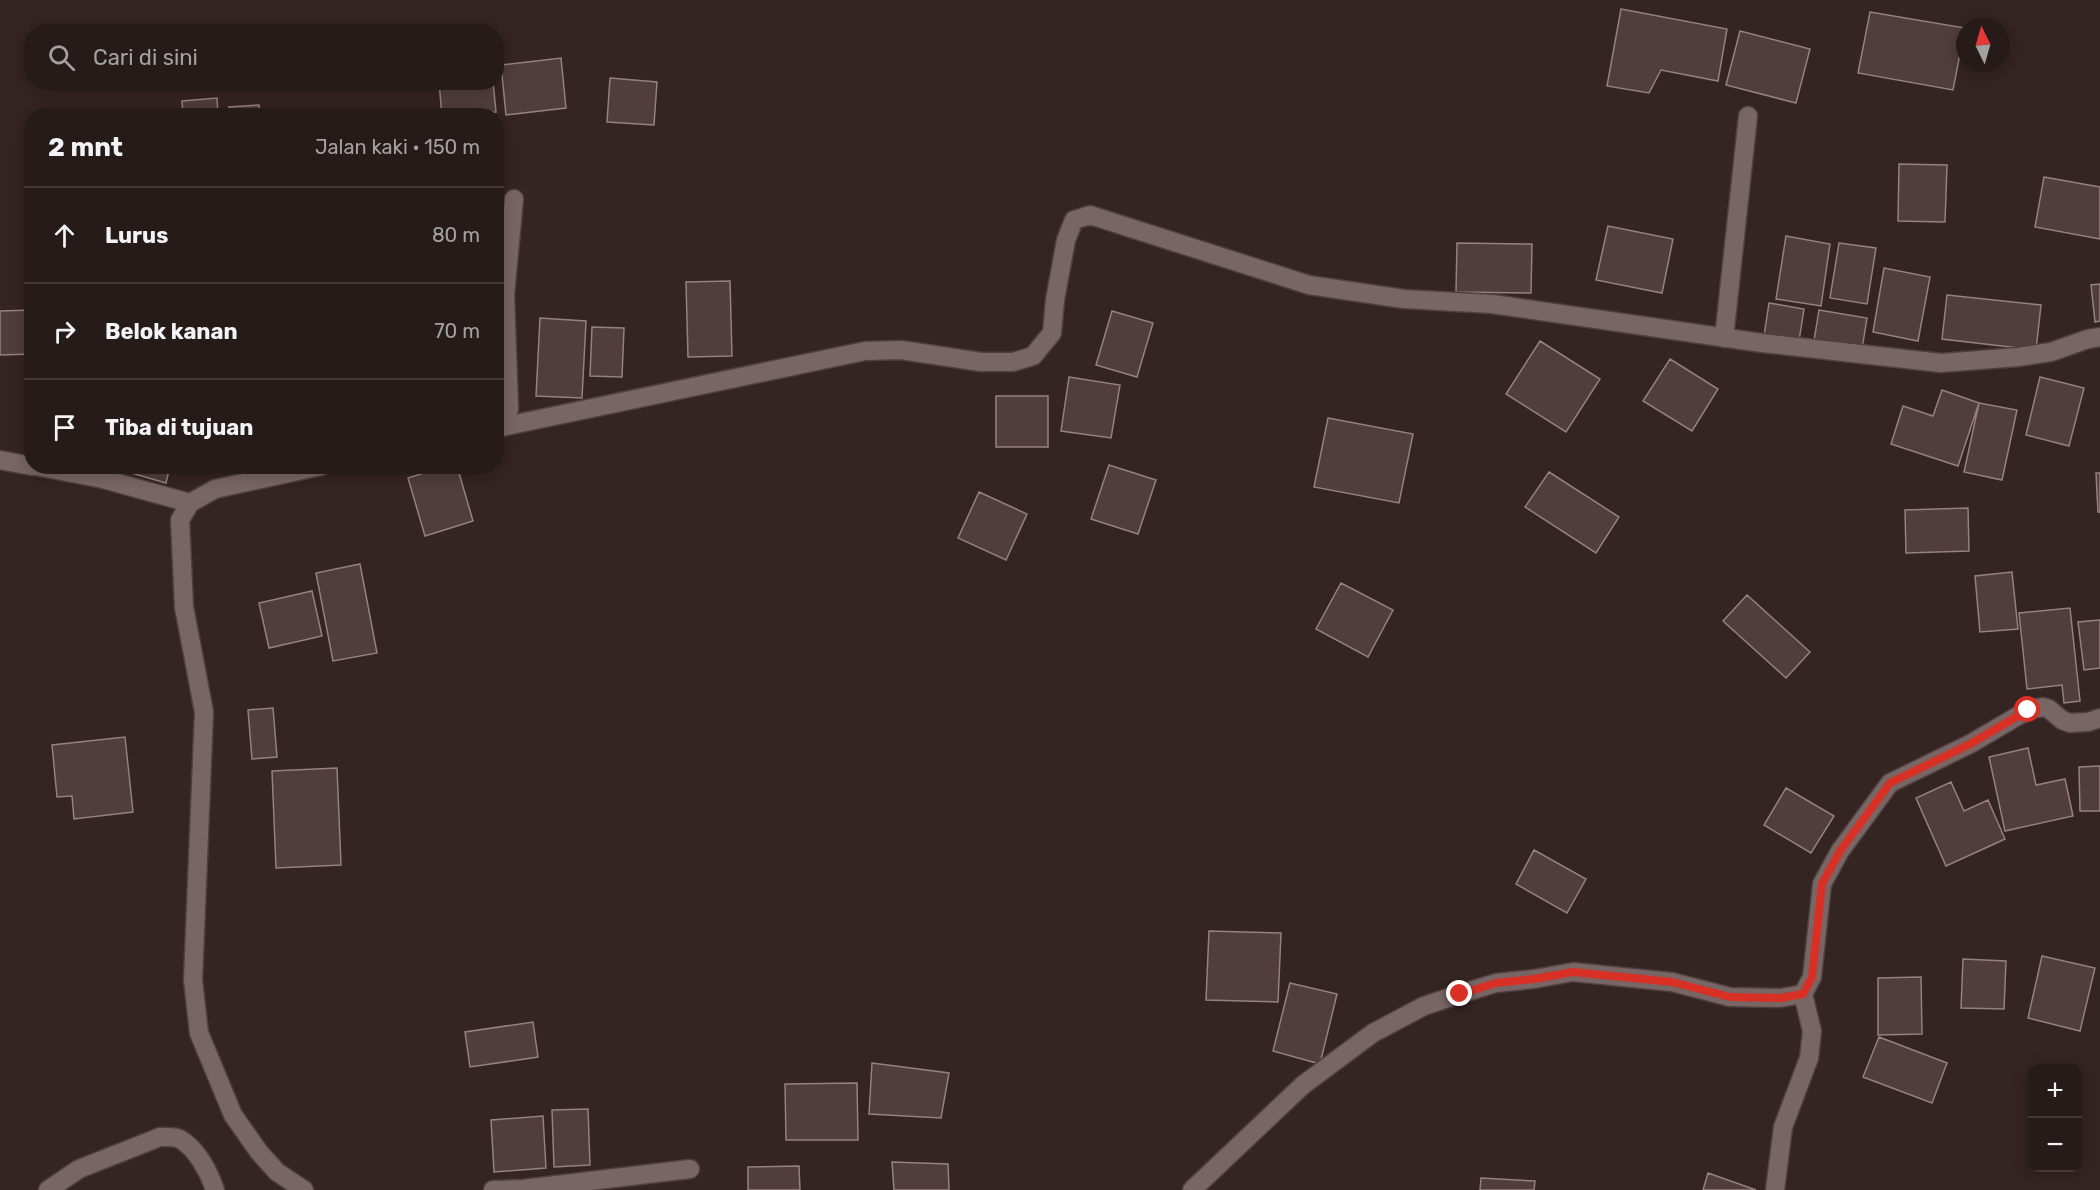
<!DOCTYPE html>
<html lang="id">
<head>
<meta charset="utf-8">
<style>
  body { margin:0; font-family:Rubik,sans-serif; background:#332827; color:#f1f3f6 }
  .controls { position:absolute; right:18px; bottom:18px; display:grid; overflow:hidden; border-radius:12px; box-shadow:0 3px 15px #0003 }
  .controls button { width:54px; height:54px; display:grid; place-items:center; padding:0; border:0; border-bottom:2px solid #433939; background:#271b1a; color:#f1f3f6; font:30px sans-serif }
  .compass { position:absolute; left:1956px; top:18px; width:54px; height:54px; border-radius:50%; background:#271b1a; box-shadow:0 3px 15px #0003; rotate:355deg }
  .stop { position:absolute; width:18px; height:18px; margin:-14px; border:4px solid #d93025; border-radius:50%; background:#fff }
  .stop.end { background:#d93025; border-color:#fff; box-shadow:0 2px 6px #0008 }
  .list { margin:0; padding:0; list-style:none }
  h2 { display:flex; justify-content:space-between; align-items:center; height:78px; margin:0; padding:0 24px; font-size:26px }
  h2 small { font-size:20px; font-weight:400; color:#a4a1a2 }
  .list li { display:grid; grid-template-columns:39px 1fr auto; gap:18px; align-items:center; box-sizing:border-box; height:96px; padding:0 24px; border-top:2px solid #433939 }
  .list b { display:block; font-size:22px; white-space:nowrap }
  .list em { font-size:20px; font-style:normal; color:#a4a1a2 }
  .icon { flex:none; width:33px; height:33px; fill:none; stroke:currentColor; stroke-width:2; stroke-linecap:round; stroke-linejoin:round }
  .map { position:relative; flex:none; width:2100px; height:1190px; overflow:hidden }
  .search { position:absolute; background:#271b1a; box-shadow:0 3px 15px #0003; left:24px; top:24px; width:480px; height:66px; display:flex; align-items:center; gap:15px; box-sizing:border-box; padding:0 21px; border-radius:24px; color:#a4a1a2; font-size:22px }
  .panel { position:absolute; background:#271b1a; box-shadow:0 3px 15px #0003; left:24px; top:108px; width:480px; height:366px; border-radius:24px }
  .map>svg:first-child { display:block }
  .building { fill:#503d3c; stroke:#96817f; stroke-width:1.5 }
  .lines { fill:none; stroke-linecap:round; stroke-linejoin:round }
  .minor-casing { stroke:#4d403f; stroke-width:21 }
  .minor { stroke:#796564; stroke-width:18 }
  .route { stroke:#d93025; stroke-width:8 }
</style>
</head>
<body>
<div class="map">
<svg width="2100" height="1190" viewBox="0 0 2100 1190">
  <rect width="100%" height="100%" fill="#342422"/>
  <path class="building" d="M1621,9L1727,29L1718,81L1661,70L1649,93L1607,86Z
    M1870,12L1965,28L1953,90L1858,73Z
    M1740,31L1810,49L1796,103L1726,85Z
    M561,58L566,108L506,115L501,65Z
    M610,78L657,82L654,125L607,122Z
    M439,82H493L496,112L442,116Z
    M217,98L218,116H183L182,101Z
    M259,105L260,116H230L229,107Z
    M1899,164L1947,165L1945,222L1898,221Z
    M2044,177L2100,187V239L2035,227Z
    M1608,226L1673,239L1662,293L1596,280Z
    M1786,236L1830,244L1821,306L1776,299Z
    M1457,243L1532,244L1531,293L1456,292Z
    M1839,243L1876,248L1867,304L1830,298Z
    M1884,268L1930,277L1918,341L1873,332Z
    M730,281L732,356L688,357L686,282Z
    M2100,284V321L2095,322L2091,285Z
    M1947,295L2041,305L2036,350L1942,339Z
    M1769,303L1804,309L1799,341L1764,336Z
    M32,310V354L0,355V311Z
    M1819,310L1867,318L1862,349L1814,341Z
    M1112,311L1153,323L1137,377L1096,365Z
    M540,318L586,321L582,398L536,396Z
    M592,327L624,328L622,377L590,376Z
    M1540,341L1600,379L1566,432L1506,394Z
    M1670,359L1718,389L1692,431L1643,401Z
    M1069,377L1120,385L1111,438L1061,431Z
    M2040,377L2084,388L2069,446L2026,435Z
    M1942,390L1979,403L1958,466L1891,444L1903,406L1933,416Z
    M996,396H1048V447H996Z
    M1979,403L2017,410L2002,480L1964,472Z
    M1328,418L1413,434L1399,503L1314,487Z
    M1109,465L1156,480L1138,534L1091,519Z
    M107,466H170L166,483Z
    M446,466H457L473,521L425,536L408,478Z
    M1549,472L1619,517L1596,553L1525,507Z
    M2096,473H2100V512H2098Z
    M979,492L1027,514L1006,560L958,538Z
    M1968,508L1969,551L1906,553L1905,510Z
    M360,564L377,653L333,661L316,573Z
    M2012,572L2018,629L1980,632L1975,576Z
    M1341,583L1393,610L1368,657L1316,629Z
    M312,591L322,636L269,648L259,603Z
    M1747,595L1810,652L1786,678L1723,621Z
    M2070,608L2080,701L2064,703L2062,685L2027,689L2019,613Z
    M2100,620V668L2084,670L2078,622Z
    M273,708L277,757L252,759L248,710Z
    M125,737L133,812L74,819L72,796L57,797L52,745Z
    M2028,748L2036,785L2065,779L2073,816L2005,831L1989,757Z
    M2100,766V811H2080L2079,767Z
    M337,768L341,865L276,868L272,771Z
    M1951,782L1964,811L1988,800L2005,839L1946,866L1916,798Z
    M1786,788L1834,816L1811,853L1764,825Z
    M1534,850L1586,879L1567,913L1516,884Z
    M1209,931L1281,933L1278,1002L1206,1000Z
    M2042,956L2095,968L2080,1031L2028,1018Z
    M1963,959L2006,961L2004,1009L1961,1008Z
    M1921,977L1922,1034L1878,1035V978Z
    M1290,983L1337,994L1320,1064L1273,1051Z
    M533,1022L538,1057L470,1067L465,1032Z
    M1879,1037L1947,1063L1932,1103L1863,1077Z
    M872,1063L949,1073L941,1118L869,1114Z
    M857,1083L858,1140H786L785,1084Z
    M588,1109L590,1165L554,1167L552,1110Z
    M543,1116L546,1168L494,1172L491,1120Z
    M892,1162L948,1164L949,1190H894Z
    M799,1166L800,1190H748V1167Z
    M1708,1173L1756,1190H1703Z
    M1481,1178L1535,1181L1534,1190H1480Z"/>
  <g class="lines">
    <g class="minor-casing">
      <path id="minor" d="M1724,338L1748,116
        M506,426L865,351L901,350L981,362H1013L1033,356L1052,333L1055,300L1066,240L1074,220L1090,215L1309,285L1404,299L1492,304L1762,343L1941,363L2018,357L2051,352L2088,339L2100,337
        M496,429L506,426L509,408L505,295L514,199
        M0,460L32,466
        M36,466L103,479L190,503
        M48,1190L79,1169L160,1137C167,1137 174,1136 180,1139C197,1149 209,1172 215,1190
        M304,1190L277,1172L259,1152L233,1115L199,1033L193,980L204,712L184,607L180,520L190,503L215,489L321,466
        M493,1190L523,1189L690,1169
        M1192,1190L1303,1085L1373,1033L1424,1006L1460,994L1496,983L1534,979L1573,972L1672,982L1730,997L1780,998L1803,994L1812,977L1822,884L1840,851L1890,783L1970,744L2028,710L2043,707L2049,709L2062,720L2070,723L2088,722L2100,718
        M1775,1190L1783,1127L1809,1058L1812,1031L1803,994"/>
    </g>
    <use href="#minor" class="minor"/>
  </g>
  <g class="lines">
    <path class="route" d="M1460,994L1496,983L1534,979L1573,972L1672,982L1730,997L1780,998L1803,994L1812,977L1822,884L1840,851L1890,783L1970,744L2028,710"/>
  </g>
</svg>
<div class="controls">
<button>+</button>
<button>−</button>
</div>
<svg class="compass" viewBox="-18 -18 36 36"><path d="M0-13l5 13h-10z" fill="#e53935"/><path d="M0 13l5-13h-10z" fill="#a4a1a2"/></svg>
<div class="stop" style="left:2028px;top:710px"></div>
<div class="stop end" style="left:1460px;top:994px"></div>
<div class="search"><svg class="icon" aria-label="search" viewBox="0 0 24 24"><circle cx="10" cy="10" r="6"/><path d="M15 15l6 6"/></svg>Cari di sini</div>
<section class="panel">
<h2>2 mnt<small>Jalan kaki · 150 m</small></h2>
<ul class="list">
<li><svg class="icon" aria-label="ahead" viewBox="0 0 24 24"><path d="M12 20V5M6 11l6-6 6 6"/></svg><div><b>Lurus</b></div><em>80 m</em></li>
<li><svg class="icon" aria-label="right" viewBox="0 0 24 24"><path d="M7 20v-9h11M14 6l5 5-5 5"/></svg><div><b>Belok kanan</b></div><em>70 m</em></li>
<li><svg class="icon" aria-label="arrive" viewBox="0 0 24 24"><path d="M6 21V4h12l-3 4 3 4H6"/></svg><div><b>Tiba di tujuan</b></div></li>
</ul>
</section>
</div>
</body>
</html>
